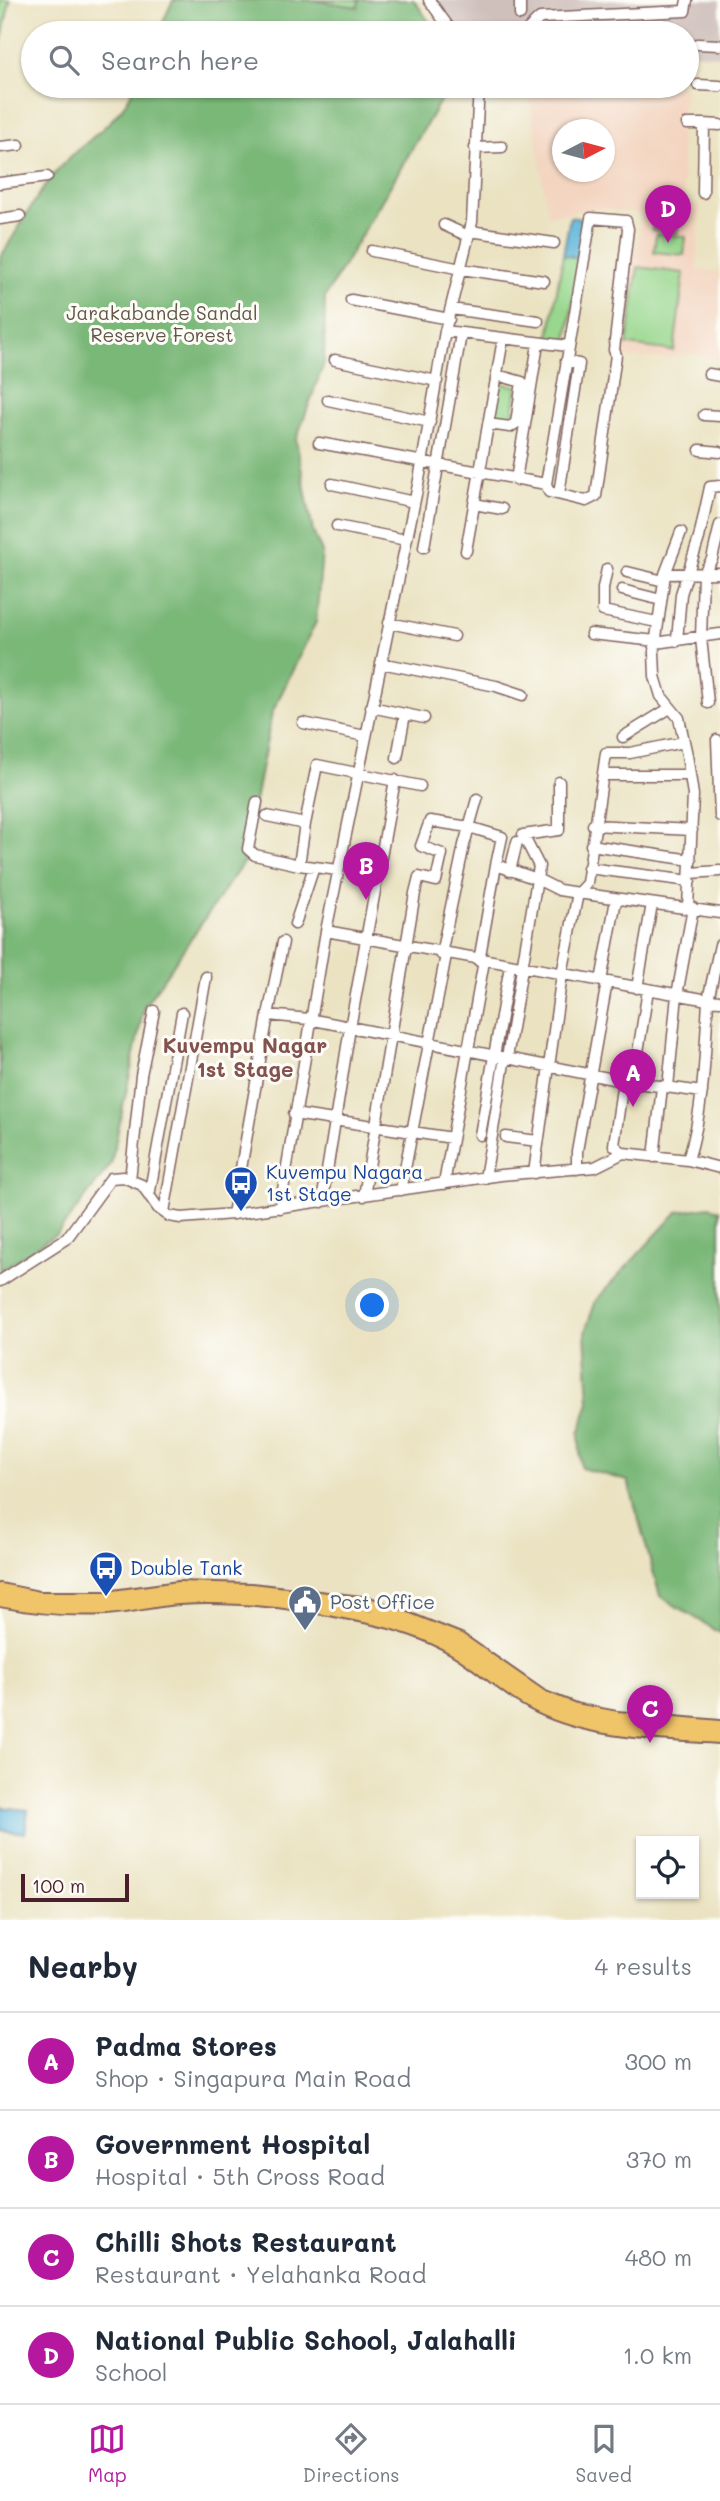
<!DOCTYPE html>
<html lang="en">
<head>
<meta charset="utf-8">
<style>
  body { margin:0; font-family:Mali,sans-serif; background:#f6f6f7; color:#1f2937 }
  .controls { position:absolute; right:21px; bottom:21px; display:grid; overflow:hidden; border-radius:0px; box-shadow:0 2px 5px #0004 }
  .controls button { width:63px; height:63px; display:grid; place-items:center; padding:0; border:0; border-bottom:2px solid #e0e1e3; background:#fff; color:#1f2937; font:35px sans-serif }
  .compass { position:absolute; left:552px; top:119px; width:63px; height:63px; border-radius:50%; background:#fff; box-shadow:0 2px 5px #0004; rotate:84deg }
  .scale { position:absolute; left:21px; bottom:18px; width:108px; box-sizing:border-box; padding-left:7px; border:4px solid #4a1f2b; border-top:0; font-size:19px; line-height:24px; white-space:nowrap; color:#4a1f2b; -webkit-text-stroke:5px #fdfcf7; paint-order:stroke }
  .you { position:absolute; left:373px; top:1306px; width:24px; height:24px; margin:-18px; border:5px solid #fff; border-radius:50%; background:#1a73e8; box-shadow:0 0 0 10px #1a73e833 }
  .badge { display:grid; place-items:center; width:46px; height:46px; border-radius:50%; background:#b5179e; color:#fff; font-size:23px; font-weight:700 }
  .pin { position:absolute; translate:-50% -58px; filter:drop-shadow(0 2px 4px #0008) }
  .pin::after { content:''; position:absolute; top:37px; width:24px; height:21px; background:inherit; clip-path:polygon(0 0,100% 0,50% 100%) }
  .list { margin:0; padding:0; list-style:none }
  h2 { display:flex; justify-content:space-between; align-items:center; height:91px; margin:0; padding:0 28px; font-size:30px }
  h2 small { font-size:23px; font-weight:400; color:#747a83 }
  .list li { display:grid; grid-template-columns:46px 1fr auto; gap:21px; align-items:center; box-sizing:border-box; height:98px; padding:0 28px; border-top:2px solid #e0e1e3 }
  .list b { display:block; font-size:26px; white-space:nowrap }
  .list p { margin:0; font-size:23px; white-space:nowrap; color:#747a83 }
  .list em { font-size:23px; font-style:normal; color:#747a83 }
  .icon { flex:none; width:38px; height:38px; fill:none; stroke:currentColor; stroke-width:2; stroke-linecap:round; stroke-linejoin:round }
  .map { position:relative; flex:none; width:720px; height:1920px; overflow:hidden }
  .search { position:absolute; background:#fff; box-shadow:0 2px 5px #0004; left:21px; right:21px; top:21px; height:77px; display:flex; align-items:center; gap:18px; box-sizing:border-box; padding:0 24px; border-radius:38px; color:#747a83; font-size:26px }
  .sheet { height:483px; background:#fff }
  nav { display:flex; justify-content:space-around; align-items:center; box-sizing:border-box; height:98px; border-top:2px solid #e0e1e3; background:#fff; font-size:19px; color:#747a83 }
  nav a { display:grid; justify-items:center; gap:4px }
  nav .on { color:#b5179e }
  .map>svg:first-child { display:block }
  .built { fill:#f3d4bf; fill-rule:evenodd }
  .industrial { fill:#cfc0bb }
  .green { fill:#98d78d; stroke:#717b5c; stroke-width:2 }
  .forest { fill:#7ab878; stroke:#626c52; stroke-width:2 }
  .water { fill:#5db6da; stroke:#546a82; stroke-width:2 }
  .lines { fill:none; stroke-linecap:round; stroke-linejoin:round }
  .minor-casing { stroke:#826360; stroke-width:13 }
  .major-casing { stroke:#826360; stroke-width:16 }
  .minor { stroke:#fff; stroke-width:10 }
  .major { stroke:#f0c469; stroke-width:12 }
  .labels { text-anchor:middle; stroke-width:6; stroke-linejoin:round; paint-order:stroke }
  .park-label { font-size:19px; fill:#615648; stroke:#fdfcf7 }
  .transit-label { font-size:19px; fill:#164399; stroke:#fdfcf7; text-anchor:start }
  .service-label { font-size:19px; fill:#4e5e75; stroke:#fdfcf7; text-anchor:start }
  .neighbourhood-label { font-size:21px; font-weight:bold; fill:#83514e; stroke:#fdfcf7 }
</style>
</head>
<body>
<div class="map">
<svg width="720" height="1920" viewBox="0 0 720 1920">
  <rect width="100%" height="100%" fill="#fdfcf7"/>
  <filter id="ink" filterUnits="userSpaceOnUse"><feTurbulence type="fractalNoise" baseFrequency=".0143" numOctaves="2"/><feDisplacementMap in="SourceGraphic" scale="14" xChannelSelector="R" yChannelSelector="G"/><feConvolveMatrix kernelMatrix="1 2 1 2 8 2 1 2 1" color-interpolation-filters="sRGB"/></filter>
  <filter id="wash" filterUnits="userSpaceOnUse"><feTurbulence type="fractalNoise" baseFrequency=".00686" numOctaves="4" result="noise"/><feDisplacementMap in="SourceGraphic" scale="28" xChannelSelector="R" yChannelSelector="G"/><feGaussianBlur stdDeviation="1.57" result="paint"/><feColorMatrix in="noise" values="0 0 0 0 0 0 0 0 0 0 0 0 0 0 0 0 0 1.4 0 .05"/><feComposite in="paint" operator="in"/></filter>
  <g filter="url(#wash)">
    <rect width="100%" height="100%" fill="#eae2c1"/>
    <path class="built" d="M528,86H685L680,129L684,202L699,205L697,269L720,272V358L693,354L665,358L618,357L642,214L598,208L548,216ZM562,130H604V172H562Z"/>
    <path class="industrial" d="M433,0H720V56L687,52V33H464L448,21Z"/>
    <path class="green" d="M0,0H10L0,48Z
      M309,0H359V7Z
      M654,215L679,218L677,233L652,230Z
      M656,234L686,237L684,255L654,252Z
      M563,255L580,258L567,341L549,338Z
      M638,267L684,273L674,351L627,345Z
      M498,383L517,386L512,420L493,417Z"/>
    <path class="forest" d="M173,0H309L358,7L359,0H414L437,33H158Z
      M135,86H449L325,297L324,363L296,440L313,532L322,552L316,622L272,713L243,863L144,1007L111,1164L58,1233L0,1271V258C18,230 41,186 63,164C90,137 119,122 135,86Z
      M709,1207L720,1210V1633L660,1596L628,1481L581,1468L579,1434L589,1402L585,1332L596,1300L677,1212Z"/>
    <path class="water" d="M570,217L587,220L580,258L563,255Z
      M0,1807L28,1810L25,1833L0,1830Z"/>
  </g>
  <g filter="url(#ink)">
    <g class="lines">
      <g class="minor-casing">
        <path id="minor" d="M429,0L453,33
          M520,0V15
          M524,33L540,18L685,11L687,0
          M697,44L720,45
          M698,85L720,86
          M479,86L472,222L445,331L419,480L326,931L708,1000C705,1054 704,1109 688,1160
          M687,124H704
          M0,147L19,145
          M475,148L502,147
          M0,183L47,177
          M703,193L704,124L720,125
          M591,218L626,221L628,229L614,350L616,355L596,496L586,501L549,492L546,484Z
          M0,219L20,216
          M444,225L468,236
          M470,231L554,243
          M372,251L461,269L544,281
          M351,300L449,319
          M451,309L538,321
          M445,331L568,346
          M335,360L437,381
          M709,374L720,376
          M328,400L430,422
          M704,415L720,416
          M488,424L510,427L516,423L522,382L497,375
          M319,443L546,484
          M700,450L720,452
          M516,480L538,344
          M332,484L414,502
          M559,494L579,364L566,361
          M474,504L502,509
          M337,526L406,540
          M424,547L461,334
          M466,551L503,339
          M607,569L603,588V611L657,622
          M627,572L664,581
          M665,574L681,532
          M622,590L661,600
          M389,623L454,636
          M591,634L656,641
          M677,641L681,594L699,538L710,487L720,486
          M655,643L720,634
          M381,663L496,686L523,695
          M708,703L701,638L703,574L712,559L720,525
          M371,707L424,718
          M303,723L365,736
          M623,737L670,708
          M717,740L720,816
          M684,742L630,753H606L587,883L578,893L720,913
          M397,758L405,714
          M604,775H690
          M257,802L248,849L255,855L299,865L305,824
          M267,816L305,824L317,765L420,786
          M593,825L692,830
          M591,845L691,860
          M299,865L338,870
          M588,868L690,881
          M510,871L517,842
          M691,873L720,871
          M688,908L693,795L687,755L679,718L661,696L655,676L654,652L665,574L720,573
          M295,924L314,867
          M720,945L708,1000L720,1001
          M441,954L464,845L477,799
          M479,961L496,865L537,879L539,866L523,835L559,830V782
          M601,981L616,900
          M637,988L652,904
          M268,1015L283,942
          M507,1058L537,879L559,890L578,893L562,974L534,1173
          M633,1083L648,990
          M668,1087L677,995L693,908
          M294,1114L452,1138
          M480,1135L510,966
          M506,1137L538,1141
          M623,1153L614,1145L623,1081
          M654,1157L662,1087
          M577,1169V1151L607,982
          M485,1178L505,1057
          M130,1180L141,1075L154,1011
          M444,1184L484,961
          M401,1190L446,955
          M149,1196L182,1013
          M364,1196L415,893L419,877L436,881L442,854L421,846L430,821L469,827L502,837L496,865
          M322,1202L350,1028L395,780
          M280,1208L326,931
          M164,1212L206,977
          M233,1214L268,1015L309,1019L623,1081L702,1092
          M0,1281L67,1238L111,1178L123,1177L142,1185L158,1208L169,1216L181,1218L233,1214L501,1175L595,1167L623,1153L688,1160L720,1168"/>
      </g>
      <g class="major-casing">
        <path id="major" d="M0,1590L39,1598H106L179,1588L252,1590L369,1604L460,1640L542,1697L575,1710L617,1718L720,1727
          M0,1600C35,1607 70,1610 106,1608C130,1607 155,1599 179,1598C240,1594 305,1603 364,1616C394,1622 428,1633 454,1648C483,1665 507,1691 538,1706C592,1733 660,1733 720,1737"/>
      </g>
      <use href="#minor" class="minor"/>
      <use href="#major" class="major"/>
    </g>
  </g>
  <defs>
    <g id="bus-pin" transform="scale(1.75)"><path d="M0 17L-7.5 6A9.5 9.5 0 1 1 7.5 6Z" fill="#1a4fb4" stroke="#fdfcf7"/><path d="M-5-6H5V4H4V6H2V4H-2V6H-4V4H-5ZM-3.5-4V0h7V-4ZM-3.5 1.2v1.5H-2V1.2ZM2 1.2v1.5H3.5V1.2Z" fill="#fff"/></g>
    <g id="civic-pin" transform="scale(1.75)"><path d="M0 17L-7.5 6A9.5 9.5 0 1 1 7.5 6Z" fill="#5c6f8a" stroke="#fdfcf7"/><path d="M-.6-6.5H3V-4.5H.6V-3L4-1V1h2V6H-6V1h2V-1L-.6-3ZM-1.2 2.5V6h2.4V2.5Z" fill="#fff"/></g>
  </defs>
  <g fill-rule="evenodd">
    <use href="#bus-pin" x="241" y="1183"/>
    <use href="#bus-pin" x="106" y="1568"/>
    <use href="#civic-pin" x="305" y="1602"/>
  </g>
  <g class="labels">
    <g class="park-label">
      <text x="162" y="320">Jarakabande Sandal<tspan x="162" dy="22">Reserve Forest</tspan></text>
    </g>
    <g class="transit-label">
      <text x="266" y="1179">Kuvempu Nagara<tspan x="266" dy="22">1st Stage</tspan></text>
      <text x="130" y="1575">Double Tank</text>
    </g>
    <g class="service-label">
      <text x="330" y="1609">Post Office</text>
    </g>
    <g class="neighbourhood-label">
      <text x="245" y="1053">Kuvempu Nagar<tspan x="245" dy="24">1st Stage</tspan></text>
    </g>
  </g>
</svg>
<div class="controls">
<button><svg class="icon" aria-label="locate" viewBox="0 0 24 24"><circle cx="12" cy="12" r="6"/><path d="M12 2v4M12 18v4M2 12h4M18 12h4"/></svg></button>
</div>
<svg class="compass" viewBox="-18 -18 36 36"><path d="M0-13l5 13h-10z" fill="#e53935"/><path d="M0 13l5-13h-10z" fill="#747a83"/></svg>
<div class="scale">100 m</div>
<div class="you"></div>
<div class="pin badge" style="left:633px;top:1107px">A</div>
<div class="pin badge" style="left:366px;top:900px">B</div>
<div class="pin badge" style="left:650px;top:1743px">C</div>
<div class="pin badge" style="left:668px;top:243px">D</div>
<div class="search"><svg class="icon" aria-label="search" viewBox="0 0 24 24"><circle cx="10" cy="10" r="6"/><path d="M15 15l6 6"/></svg>Search here</div>
</div>
<section class="sheet">
<h2>Nearby<small>4 results</small></h2>
<ul class="list">
<li><span class="badge">A</span><div><b>Padma Stores</b><p>Shop · Singapura Main Road</p></div><em>300 m</em></li>
<li><span class="badge">B</span><div><b>Government Hospital</b><p>Hospital · 5th Cross Road</p></div><em>370 m</em></li>
<li><span class="badge">C</span><div><b>Chilli Shots Restaurant</b><p>Restaurant · Yelahanka Road</p></div><em>480 m</em></li>
<li><span class="badge">D</span><div><b>National Public School, Jalahalli</b><p>School</p></div><em>1.0 km</em></li>
</ul>
</section>
<nav>
<a class="on"><svg class="icon" aria-label="map" viewBox="0 0 24 24"><path d="M3 6l6-2 6 2 6-2v14l-6 2-6-2-6 2zM9 4v14M15 6v14"/></svg>Map</a>
<a><svg class="icon" aria-label="directions" viewBox="0 0 24 24"><path d="M12 3l9 9-9 9-9-9zM9 14v-3h6M13 9l2 2-2 2"/></svg>Directions</a>
<a><svg class="icon" aria-label="saved" viewBox="0 0 24 24"><path d="M7 4h10v16l-5-4-5 4z"/></svg>Saved</a>
</nav>
</body>
</html>
